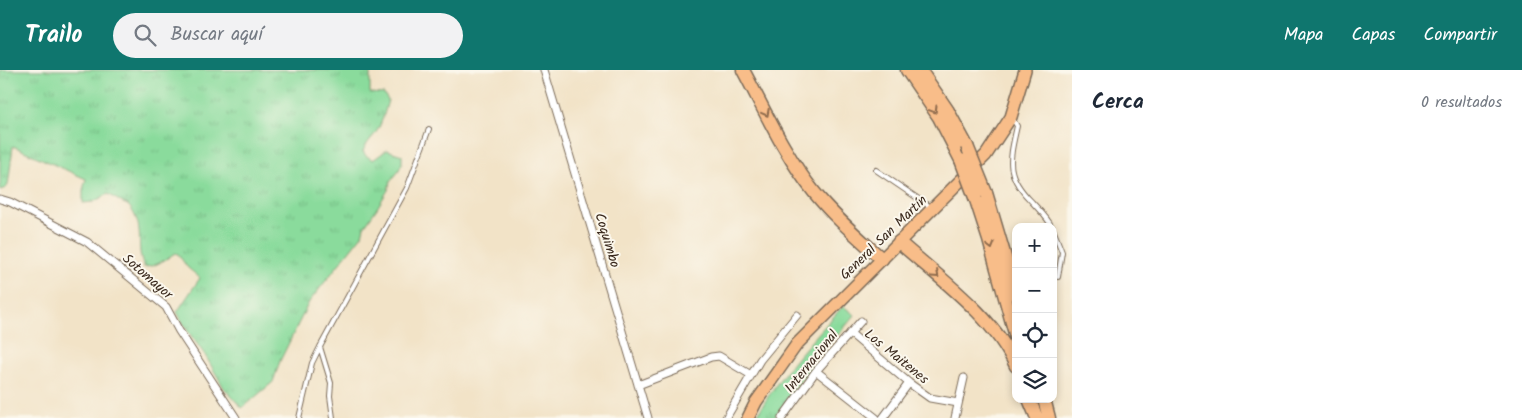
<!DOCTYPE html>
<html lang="es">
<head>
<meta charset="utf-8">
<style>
  body { margin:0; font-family:Kalam,sans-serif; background:#f2f2f3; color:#1f2937 }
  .controls { position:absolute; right:15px; bottom:15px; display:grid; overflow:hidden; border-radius:10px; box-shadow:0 2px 8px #0003 }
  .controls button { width:45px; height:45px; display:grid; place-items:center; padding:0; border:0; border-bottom:1px solid #e0e1e3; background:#fff; color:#1f2937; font:25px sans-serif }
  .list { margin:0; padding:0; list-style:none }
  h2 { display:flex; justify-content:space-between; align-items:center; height:65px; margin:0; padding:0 20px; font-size:21px }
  h2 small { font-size:16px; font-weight:400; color:#747a83 }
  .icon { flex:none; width:28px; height:28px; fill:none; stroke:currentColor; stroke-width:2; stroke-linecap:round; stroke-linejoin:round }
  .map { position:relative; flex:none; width:1072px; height:348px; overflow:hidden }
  header { display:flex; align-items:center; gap:30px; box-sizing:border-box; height:70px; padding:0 25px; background:#0f766e; color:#fff }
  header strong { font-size:24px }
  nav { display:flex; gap:28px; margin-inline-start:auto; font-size:18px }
  .search { width:350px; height:45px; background:#f2f2f3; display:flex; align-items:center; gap:12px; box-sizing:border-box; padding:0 18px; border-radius:28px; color:#747a83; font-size:19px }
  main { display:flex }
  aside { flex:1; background:#fff }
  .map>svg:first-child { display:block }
  .grass { fill:url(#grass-tufts); stroke:#62825d }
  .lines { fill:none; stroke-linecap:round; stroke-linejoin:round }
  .lane-casing { stroke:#7b6b59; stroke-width:6 }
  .street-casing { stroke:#7b6b59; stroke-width:9 }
  .primary-casing { stroke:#7b6b59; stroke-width:14 }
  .highway-casing { stroke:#7b6b59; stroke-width:15 }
  .lane { stroke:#fff; stroke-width:4 }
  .street { stroke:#fff; stroke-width:7 }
  .primary { stroke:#f8bd89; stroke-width:11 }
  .highway { stroke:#f8bd89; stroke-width:12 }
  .highway-bridge-casing { stroke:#7b6b59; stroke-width:15; stroke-linecap:butt }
  .highway-bridge { stroke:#f8bd89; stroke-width:12 }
  .oneway { stroke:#906c4e }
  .labels { text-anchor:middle; stroke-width:4; stroke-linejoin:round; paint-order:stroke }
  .street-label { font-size:14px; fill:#3b2a1e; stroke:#fbf7ec }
</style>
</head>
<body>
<header>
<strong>Trailo</strong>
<div class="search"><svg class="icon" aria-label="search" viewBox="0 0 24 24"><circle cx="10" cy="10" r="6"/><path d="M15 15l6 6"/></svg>Buscar aquí</div>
<nav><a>Mapa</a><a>Capas</a><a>Compartir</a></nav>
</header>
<main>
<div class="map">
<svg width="1072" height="348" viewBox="0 0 1072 348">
  <defs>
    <pattern id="grass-tufts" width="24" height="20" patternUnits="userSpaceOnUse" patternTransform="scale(1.25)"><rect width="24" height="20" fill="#8adb9c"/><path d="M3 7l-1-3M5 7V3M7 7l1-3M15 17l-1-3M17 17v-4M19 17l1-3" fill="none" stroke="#78bc86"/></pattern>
  </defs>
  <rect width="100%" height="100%" fill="#fbf7ec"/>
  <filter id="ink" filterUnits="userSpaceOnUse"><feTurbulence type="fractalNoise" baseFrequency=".02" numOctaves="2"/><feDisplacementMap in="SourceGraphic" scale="10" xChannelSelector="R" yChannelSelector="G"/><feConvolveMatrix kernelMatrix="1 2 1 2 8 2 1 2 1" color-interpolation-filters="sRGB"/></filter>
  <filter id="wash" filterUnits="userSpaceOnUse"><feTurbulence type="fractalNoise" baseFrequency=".0096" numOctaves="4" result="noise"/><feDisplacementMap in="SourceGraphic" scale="20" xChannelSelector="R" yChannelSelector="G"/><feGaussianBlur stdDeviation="1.12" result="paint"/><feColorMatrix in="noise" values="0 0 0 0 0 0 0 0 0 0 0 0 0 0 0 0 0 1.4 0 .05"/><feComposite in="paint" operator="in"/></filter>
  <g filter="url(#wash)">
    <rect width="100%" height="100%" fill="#f2e3c7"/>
    <path class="grass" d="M0,0H370V23L384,24L388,30C385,41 382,54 375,64C370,70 366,74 363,81L365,85L373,90L387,80L402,85V93L398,102L390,112L388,120L377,138L364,157L362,165L309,232L280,291L273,312L242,338L224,318L205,285L185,257L177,242L200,208L187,197L178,184L175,183C166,189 156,197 144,197C134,175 147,157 128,135C120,133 115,127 108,124L93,132L83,133V120L86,109L13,76L8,115L6,118L0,120Z
      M843,236L855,245L808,300L774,348H756C777,306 812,271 843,236Z"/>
  </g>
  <g filter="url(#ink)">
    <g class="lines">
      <g class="lane-casing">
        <path id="lane" d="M1012,48L1017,56C1009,92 1005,105 1032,132C1039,140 1047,147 1052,157
          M876,100L932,138
          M1053,159L1062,182L1058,207
          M320,277L331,313L330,326L333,348
          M299,348L312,293L320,277L407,118L429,59"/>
      </g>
      <g class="street-casing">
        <path id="street" d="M544,0L648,348
          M0,129L10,132L87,172L166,237L179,261L236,348
          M850,263L909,313L930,328L958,333
          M816,301L876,348
          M638,315L711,287L719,286L751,305
          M726,348L760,290L797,245
          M782,348L816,301L861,251
          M883,348L909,313
          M955,348L964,308"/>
      </g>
      <g class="primary-casing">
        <path id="primary" d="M748,348L756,332L797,274L986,85L1011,47L1025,0"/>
      </g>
      <g class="highway-casing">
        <path id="highway" d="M743,0C765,41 785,86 814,122C834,147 859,168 882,189
          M907,0L939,47L961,90
          M920,0L948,41L967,76
          M986,123L1016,224
          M976,130L989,170L1016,267
          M899,172C939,208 994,246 1016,296
          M1029,329L1037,348
          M1044,329L1049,348"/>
      </g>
      <use href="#lane" class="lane"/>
      <use href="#street" class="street"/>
      <use href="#primary" class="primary"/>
      <use href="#highway" class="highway"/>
      <g class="highway-bridge-casing">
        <path id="highway-bridge" d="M967,76L986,123
          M961,90L976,130"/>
      </g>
      <use href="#highway-bridge" class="highway-bridge"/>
    </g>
    <defs><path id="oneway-chevron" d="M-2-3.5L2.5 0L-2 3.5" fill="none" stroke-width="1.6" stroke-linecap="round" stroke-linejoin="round" transform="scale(1.25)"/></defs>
    <g class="oneway">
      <use href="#oneway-chevron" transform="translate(934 40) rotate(59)"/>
      <use href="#oneway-chevron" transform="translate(766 43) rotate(62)"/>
      <use href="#oneway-chevron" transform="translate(991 176) rotate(75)"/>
      <use href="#oneway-chevron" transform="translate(936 205) rotate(42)"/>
    </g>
  </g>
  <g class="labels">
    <g class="street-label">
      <text transform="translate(883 167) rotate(-44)" y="5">General San Martín</text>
      <text transform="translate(608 170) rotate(73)" y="5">Coquimbo</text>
      <text transform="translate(148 206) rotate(41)" y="5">Sotomayor</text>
      <text transform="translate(897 286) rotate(39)" y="5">Los Maitenes</text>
      <text transform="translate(811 291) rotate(-51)" y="5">Internacional</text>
    </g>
  </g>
</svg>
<div class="controls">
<button>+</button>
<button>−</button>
<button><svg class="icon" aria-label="locate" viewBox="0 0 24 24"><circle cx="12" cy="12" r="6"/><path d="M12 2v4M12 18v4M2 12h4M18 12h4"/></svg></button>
<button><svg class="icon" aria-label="layers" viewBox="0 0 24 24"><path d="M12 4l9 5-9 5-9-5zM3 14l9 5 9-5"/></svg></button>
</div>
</div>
<aside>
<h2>Cerca<small>0 resultados</small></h2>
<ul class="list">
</ul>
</aside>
</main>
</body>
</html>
